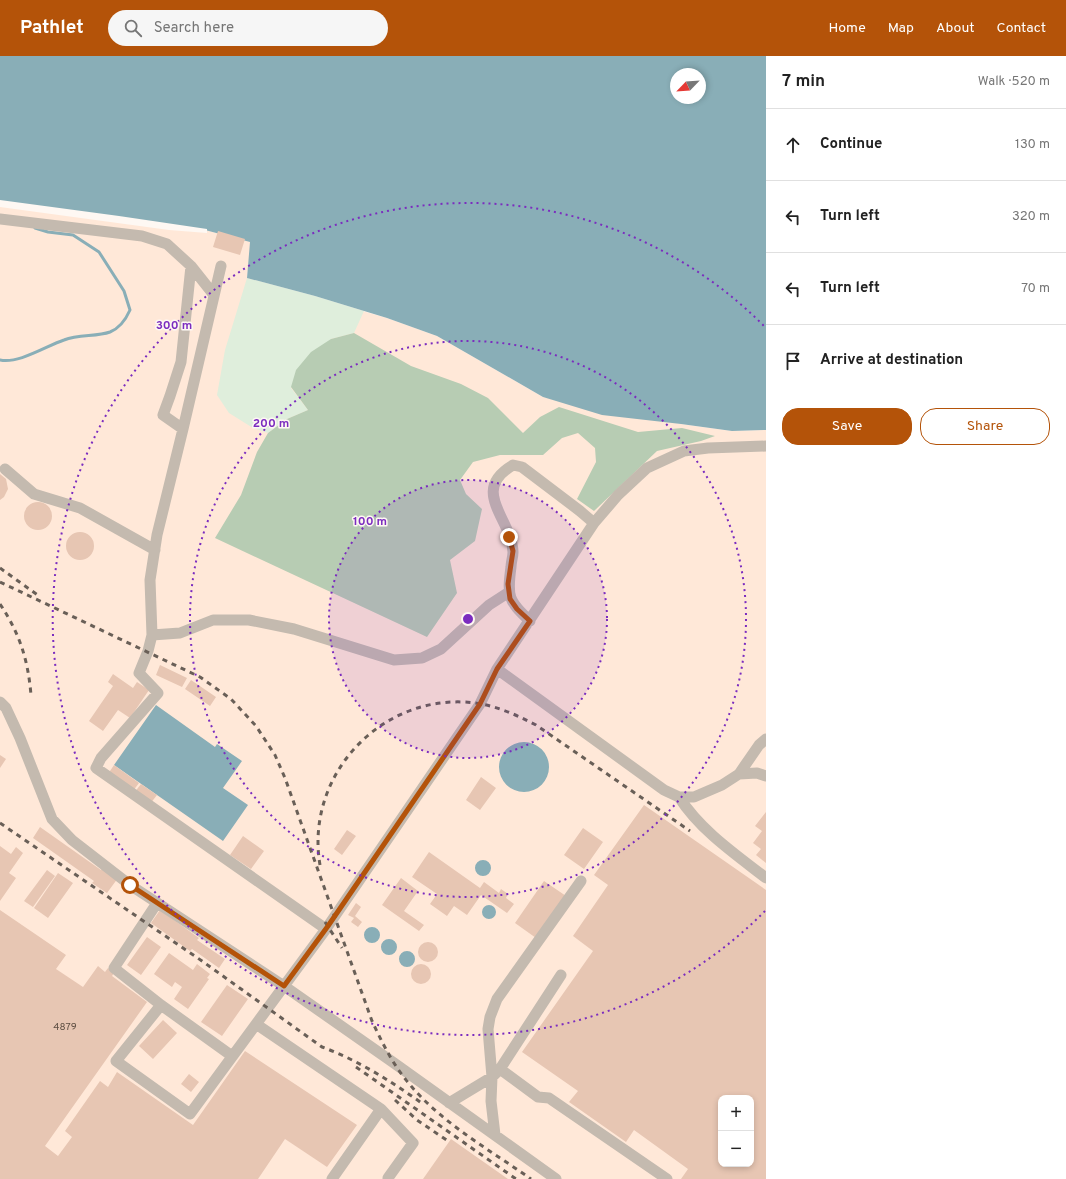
<!DOCTYPE html>
<html lang="en">
<head>
<meta charset="utf-8">
<style>
  body { margin:0; font-family:Overpass,sans-serif; background:#f6f6f6; color:#222 }
  .controls { position:absolute; right:12px; bottom:12px; display:grid; overflow:hidden; border-radius:8px; box-shadow:0 2px 6px #0003 }
  .controls button { width:36px; height:36px; display:grid; place-items:center; padding:0; border:0; border-bottom:1px solid #e0e0e0; background:#fff; color:#222; font:20px sans-serif }
  .compass { position:absolute; left:670px; top:12px; width:36px; height:36px; border-radius:50%; background:#fff; box-shadow:0 2px 6px #0003; rotate:245deg }
  .stop { position:absolute; width:12px; height:12px; margin:-9px; border:3px solid #b45309; border-radius:50%; background:#fff }
  .stop.end { background:#b45309; border-color:#fff; box-shadow:0 1px 4px #0008 }
  .list { margin:0; padding:0; list-style:none }
  h2 { display:flex; justify-content:space-between; align-items:center; height:52px; margin:0; padding:0 16px; font-size:17px }
  h2 small { font-size:13px; font-weight:400; color:#767676 }
  .list li { display:grid; grid-template-columns:26px 1fr auto; gap:12px; align-items:center; box-sizing:border-box; height:72px; padding:0 16px; border-top:1px solid #e0e0e0 }
  .list b { display:block; font-size:15px; white-space:nowrap }
  .list em { font-size:13px; font-style:normal; color:#767676 }
  .actions { display:flex; gap:8px; padding:12px 16px }
  .actions a { flex:1; padding:9px 0; border:1px solid #b45309; border-radius:16px; text-align:center; font-size:14px; color:#b45309 }
  .actions .main { background:#b45309; color:#fff }
  .icon { flex:none; width:22px; height:22px; fill:none; stroke:currentColor; stroke-width:2; stroke-linecap:round; stroke-linejoin:round }
  .map { position:relative; flex:none; width:766px; height:1123px; overflow:hidden }
  header { display:flex; align-items:center; gap:24px; box-sizing:border-box; height:56px; padding:0 20px; background:#b45309; color:#fff }
  header strong { font-size:19px }
  nav { display:flex; gap:22px; margin-inline-start:auto; font-size:14px }
  .search { width:280px; height:36px; background:#f6f6f6; display:flex; align-items:center; gap:10px; box-sizing:border-box; padding:0 14px; border-radius:22px; color:#767676; font-size:15px }
  main { display:flex }
  aside { flex:1; background:#fff }
  .map>svg:first-child { display:block }
  .built { fill:#ffe8d8; fill-rule:evenodd }
  .green { fill:#dfeedc }
  .forest { fill:#b7ccb3 }
  .water { fill:#89aeb7; fill-rule:evenodd }
  .pier { fill:#fef8f3 }
  .lines { fill:none; stroke-linecap:round; stroke-linejoin:round }
  .stream { stroke:#89aeb7; stroke-width:3 }
  .building { fill:#e7c6b3; fill-rule:evenodd }
  .minor { stroke:#c4baaf; stroke-width:11 }
  .rail { stroke:#695f57; stroke-width:3; stroke-dasharray:5 5; stroke-linecap:butt }
  .route { stroke:#b45309; stroke-width:5 }
  .ring { fill:none; stroke:#7b2cbf; stroke-width:2; stroke-dasharray:2 4 }
  .labels { text-anchor:middle; stroke-width:3; stroke-linejoin:round; paint-order:stroke }
  .number-label { font-size:10px; fill:#605044 }
  .centre { fill:#7b2cbf; stroke:#fef8f3; stroke-width:2 }
  .ring-label { font-size:12px; text-anchor:middle; font-weight:bold; fill:#7b2cbf; stroke:#fef8f3; stroke-width:3; stroke-linejoin:round; paint-order:stroke }
</style>
</head>
<body>
<header>
<strong>Pathlet</strong>
<div class="search"><svg class="icon" aria-label="search" viewBox="0 0 24 24"><circle cx="10" cy="10" r="6"/><path d="M15 15l6 6"/></svg>Search here</div>
<nav><a>Home</a><a>Map</a><a>About</a><a>Contact</a></nav>
</header>
<main>
<div class="map">
<svg width="766" height="1123" viewBox="0 0 766 1123">
  <rect width="100%" height="100%" fill="#fef8f3"/>
  <path class="built" d="M0,150L205,174L251,186L247,222L387,262L437,280L543,341L681,368L732,375L766,374V1123H0ZM721,1042H751V1108H721Z"/>
  <path class="green" d="M247,222L315,240L364,255L354,277L331,283L291,332L308,354L287,363L268,377L253,372L229,357L217,339L225,294Z"/>
  <path class="forest" d="M354,277L411,310L461,328L488,342L523,377L540,361L559,351L638,376L682,372L715,380L701,385L657,395L594,455L577,443L596,406L595,392L578,377L562,382L543,399H500L473,406L460,424L466,438L482,453L475,485L450,504L457,537L427,581L215,482L241,439L257,396L268,377L287,363L308,354L291,331L296,314L311,296L331,283Z"/>
  <path class="water" d="M0,0H766V374L732,375L681,368L602,359L543,341L437,280L387,262L315,240L247,222L250,186L205,174L0,149ZM676,18H700V42H676Z
    M156,649L215,691L217,688L242,705L223,732L248,749L223,785L114,709Z
    M499 711a25 25 0 1 1 50 0a25 25 0 1 1-50 0Z
    M475 812a8 8 0 1 1 16 0a8 8 0 1 1-16 0Z
    M482 856a7 7 0 1 1 14 0a7 7 0 1 1-14 0Z
    M364 879a8 8 0 1 1 16 0a8 8 0 1 1-16 0Z
    M381 891a8 8 0 1 1 16 0a8 8 0 1 1-16 0Z
    M399 903a8 8 0 1 1 16 0a8 8 0 1 1-16 0Z"/>
  <path class="pier" d="M0,144L119,160L207,173V177L169,174L0,151Z"/>
  <g class="lines">
    <path class="stream" d="M0,304C19,308 46,290 64,284C79,278 96,281 110,276C120,272 126,263 130,254L124,235L99,196L73,179L48,176L35,172"/>
  </g>
  <path class="building" d="M218,175L245,183L240,199L213,191Z
    M0,418L6,423L8,433L4,441L0,444Z
    M24 460a14 14 0 1 1 28 0a14 14 0 1 1-28 0Z
    M66 490a14 14 0 1 1 28 0a14 14 0 1 1-28 0Z
    M160,609L187,622L182,631L156,619Z
    M113,618L133,632L137,626L149,634L130,662L118,654L103,675L89,665L113,630L108,626Z
    M191,624L216,641L210,650L185,633Z
    M0,699L6,703L0,712Z
    M114,709L139,727L133,735L108,718Z
    M481,721L496,732L480,754L466,744Z
    M141,728L157,739L150,748L134,737Z
    M644,749L766,834V1123H681L688,1113L634,1074L626,1086L569,1046L578,1035L522,996L593,895L573,880L608,829L594,819ZM721,1042H751V1108H721Z
    M766,756V807L756,799L761,793L753,787L762,775L755,770Z
    M40,771L101,814L102,812L118,822L107,837L92,827L94,825L33,782Z
    M583,772L603,786L584,813L564,799Z
    M347,774L356,780L342,799L334,793Z
    M243,780L264,795L251,813L230,799Z
    M0,790L11,798L16,791L23,797L9,817L16,822L0,845Z
    M429,796L480,832L484,826L499,837L501,833L508,838L506,842L514,848L507,857L481,839L467,859L454,850L447,860L430,848L437,838L412,821Z
    M47,814L55,820L33,851L24,845Z
    M58,817L73,827L48,862L34,852Z
    M401,822L418,835L404,855L424,869L419,875L382,849Z
    M544,825L566,840L536,882L515,867Z
    M356,847L361,851L355,860L362,866L358,871L351,866L354,862L348,859Z
    M0,854L66,899L56,913L83,931L98,910L105,916L108,912L114,917L112,920L147,946L45,1090L58,1100L72,1081L65,1075L100,1025L108,1031L117,1016L193,1069L245,995L357,1069L327,1111L285,1083L258,1123H0Z
    M160,854L199,882L197,884L225,903L219,912L192,893L190,895L151,867Z
    M147,881L161,891L141,919L127,909Z
    M418 896a10 10 0 1 1 20 0a10 10 0 1 1-20 0Z
    M169,897L193,914L197,908L210,918L207,922L209,923L188,953L174,943L182,931L175,926L172,931L154,918Z
    M411 918a10 10 0 1 1 20 0a10 10 0 1 1-20 0Z
    M227,929L248,943L222,980L201,966Z
    M163,964L177,977L153,1003L139,990Z
    M189,1018L199,1026L191,1036L181,1028Z
    M451,1083L508,1123H423Z"/>
  <g class="lines">
    <path class="minor" d="M0,163L142,180L167,188L191,210L214,239
      M191,210L181,306L170,340L163,359L183,373L157,479L150,524L152,579L148,595L139,617L158,637L101,702L96,712L326,873
      M183,373L221,210
      M5,413L34,438L80,452L155,494
      M530,565C508,545 507,540 511,511C511,506 513,501 513,496C512,463 469,435 513,409L522,411L580,455L594,467
      M152,579L180,577L213,564H249L294,573L394,604L422,602L441,593L489,549L509,536
      M497,613L664,734L679,741H694L722,729L739,718L759,689L766,683
      M0,646L6,652L20,682L52,763L72,784L130,829L284,930L190,1058L116,1005L161,949
      M739,718L757,717L766,720
      M679,741C700,774 735,798 766,822
      M157,847L114,912L161,949L232,1000
      M256,968L381,1053L332,1123
      M500,1013L538,1041L549,1042L667,1123
      M449,1047L492,1021L500,1013L561,919
      M381,1053L413,1087L388,1122V1123
      M495,1079L491,1045L492,1021L488,973L490,961L497,943L581,825
      M556,1123L394,1007L284,930L326,873L480,648L497,613L594,467L618,439L647,412L684,395L708,392L766,390"/>
    <path class="rail" d="M0,512L39,540
      M0,526L200,621L231,643L256,670L275,699L285,722L372,965C381,984 390,1003 403,1020C436,1064 487,1092 531,1123
      M0,548C20,578 28,604 31,639
      M0,767L202,905L322,991C358,1004 392,1026 423,1048
      M320,809C305,722 377,642 464,646C490,647 513,657 536,669L690,775
      M325,866L342,892
      M356,1011L516,1123
      M395,1044L417,1064L448,1085"/>
  </g>
  <g class="lines">
    <path class="route" d="M130,829L284,930L328,870L480,648L497,613L530,565L517,553L510,543L508,528L513,495L509,481"/>
  </g>
  <circle cx="468" cy="563" r="139" fill="#7b2cbf" fill-opacity=".12"/>
  <g class="ring">
    <circle cx="468" cy="563" r="139"/>
    <circle cx="468" cy="563" r="278"/>
    <path d="M765 855A416 416 0 1 1 765 271"/>
  </g>
  <g class="labels">
    <g class="number-label">
      <text x="65" y="974">4879</text>
    </g>
  </g>
  <circle cx="468" cy="563" r="6" class="centre"/>
  <g class="ring-label">
    <text x="174" y="273">300 m</text>
    <text x="271" y="371">200 m</text>
    <text x="370" y="469">100 m</text>
  </g>
</svg>
<div class="controls">
<button>+</button>
<button>−</button>
</div>
<svg class="compass" viewBox="-18 -18 36 36"><path d="M0-13l5 13h-10z" fill="#e53935"/><path d="M0 13l5-13h-10z" fill="#767676"/></svg>
<div class="stop" style="left:130px;top:829px"></div>
<div class="stop end" style="left:509px;top:481px"></div>
</div>
<aside>
<h2>7 min<small>Walk · 520 m</small></h2>
<ul class="list">
<li><svg class="icon" aria-label="ahead" viewBox="0 0 24 24"><path d="M12 20V5M6 11l6-6 6 6"/></svg><div><b>Continue</b></div><em>130 m</em></li>
<li><svg class="icon" aria-label="left" viewBox="0 0 24 24"><path d="M17 20v-9H6M10 6l-5 5 5 5"/></svg><div><b>Turn left</b></div><em>320 m</em></li>
<li><svg class="icon" aria-label="left" viewBox="0 0 24 24"><path d="M17 20v-9H6M10 6l-5 5 5 5"/></svg><div><b>Turn left</b></div><em>70 m</em></li>
<li><svg class="icon" aria-label="arrive" viewBox="0 0 24 24"><path d="M6 21V4h12l-3 4 3 4H6"/></svg><div><b>Arrive at destination</b></div></li>
</ul>
<div class="actions"><a class="main">Save</a><a>Share</a></div>
</aside>
</main>
</body>
</html>
